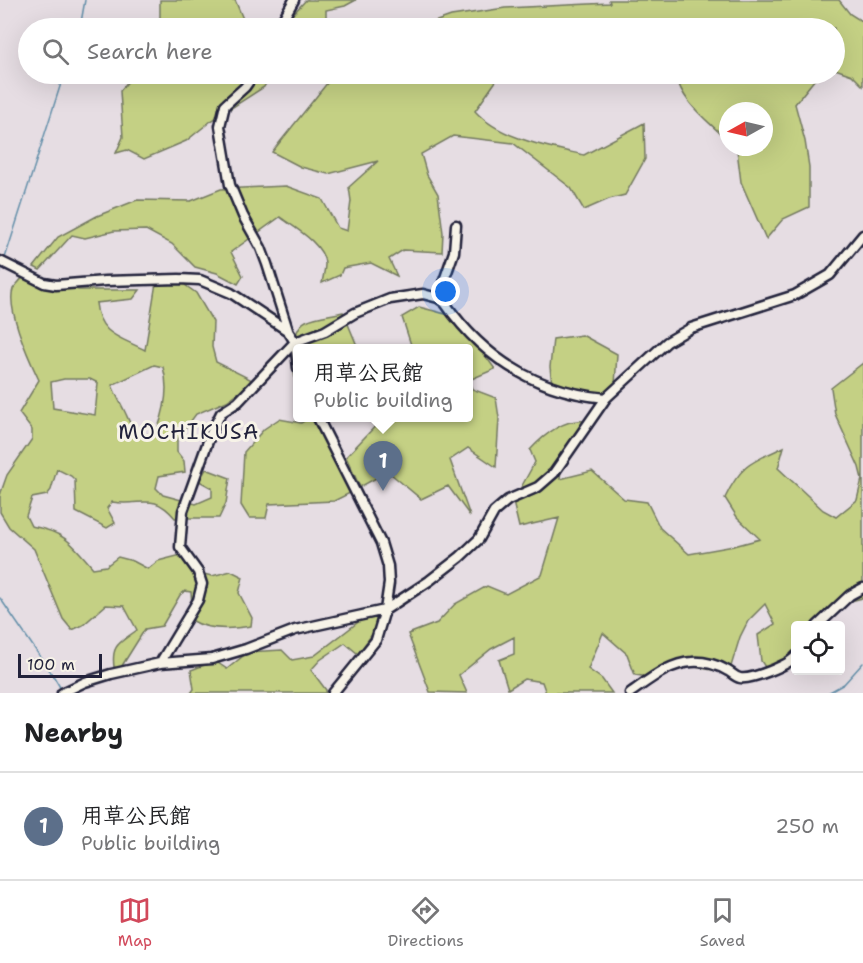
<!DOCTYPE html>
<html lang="en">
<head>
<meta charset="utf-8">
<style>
  body { margin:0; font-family:"Shantell Sans","Klee One",sans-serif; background:#f6f6f6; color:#202124 }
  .controls { position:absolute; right:18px; bottom:18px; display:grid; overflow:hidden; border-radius:6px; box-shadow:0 6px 24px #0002 }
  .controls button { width:54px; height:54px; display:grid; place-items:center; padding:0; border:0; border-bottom:2px solid #e0e0e0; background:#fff; color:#202124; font:30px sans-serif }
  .compass { position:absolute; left:719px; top:102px; width:54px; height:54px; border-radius:50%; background:#fff; box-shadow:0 6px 24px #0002; rotate:262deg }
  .scale { position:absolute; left:18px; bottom:15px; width:84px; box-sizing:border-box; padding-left:6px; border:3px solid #22223b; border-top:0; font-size:16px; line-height:21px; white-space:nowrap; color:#22223b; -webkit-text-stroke:4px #f7f3e8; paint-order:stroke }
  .you { position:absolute; left:446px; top:292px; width:21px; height:21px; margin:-15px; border:4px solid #fff; border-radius:50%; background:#1a73e8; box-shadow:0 0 0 9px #1a73e833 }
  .badge { display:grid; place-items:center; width:39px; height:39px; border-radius:50%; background:#d1495b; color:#fff; font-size:20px; font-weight:700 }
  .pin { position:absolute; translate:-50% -50px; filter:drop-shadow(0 2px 3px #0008) }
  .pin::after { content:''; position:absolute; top:32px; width:21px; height:18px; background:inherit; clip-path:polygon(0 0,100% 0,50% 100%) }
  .popup { position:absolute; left:293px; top:344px; width:180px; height:78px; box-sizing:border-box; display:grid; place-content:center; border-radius:6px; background:#fff; filter:drop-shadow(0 2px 4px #0005); font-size:20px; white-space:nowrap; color:#757577 }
  .popup b { font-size:22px; color:#202124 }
  .popup::after { content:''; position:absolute; left:50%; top:100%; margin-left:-12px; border:12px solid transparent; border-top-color:#fff }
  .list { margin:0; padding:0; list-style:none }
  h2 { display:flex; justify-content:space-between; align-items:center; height:78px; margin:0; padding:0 24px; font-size:26px }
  h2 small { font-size:20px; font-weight:400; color:#757577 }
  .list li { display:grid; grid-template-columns:39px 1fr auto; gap:18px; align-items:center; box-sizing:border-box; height:108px; padding:0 24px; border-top:2px solid #e0e0e0 }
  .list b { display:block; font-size:22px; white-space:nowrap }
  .list p { margin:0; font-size:20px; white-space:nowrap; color:#757577 }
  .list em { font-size:20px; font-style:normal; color:#757577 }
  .icon { flex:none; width:33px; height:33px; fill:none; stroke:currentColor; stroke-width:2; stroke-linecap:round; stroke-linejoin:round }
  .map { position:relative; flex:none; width:863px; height:693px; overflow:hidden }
  .search { position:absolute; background:#fff; box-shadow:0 6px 24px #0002; left:18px; right:18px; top:18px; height:66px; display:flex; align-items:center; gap:15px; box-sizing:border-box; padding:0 21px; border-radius:33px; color:#757577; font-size:22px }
  .sheet { height:186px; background:#fff }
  nav { display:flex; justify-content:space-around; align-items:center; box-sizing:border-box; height:84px; border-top:2px solid #e0e0e0; background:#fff; font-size:16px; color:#757577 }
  nav a { display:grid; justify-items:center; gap:3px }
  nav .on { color:#d1495b }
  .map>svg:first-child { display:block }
  .green { fill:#c4d084; stroke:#737960; stroke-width:1.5; fill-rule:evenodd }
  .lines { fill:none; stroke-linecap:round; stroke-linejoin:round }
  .stream { stroke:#6590aa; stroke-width:1.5 }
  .minor-casing { stroke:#22223b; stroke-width:13 }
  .minor { stroke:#f7f3e8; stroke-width:8 }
  .labels { text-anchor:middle; stroke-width:6; stroke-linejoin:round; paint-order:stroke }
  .quarter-label { font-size:21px; letter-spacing:1.5px; fill:#22223b; stroke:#f7f3e8 }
</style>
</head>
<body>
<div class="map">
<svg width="863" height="693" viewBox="0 0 863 693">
  <rect width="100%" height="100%" fill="#e6dde3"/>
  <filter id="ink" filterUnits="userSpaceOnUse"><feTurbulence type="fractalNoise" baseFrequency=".0167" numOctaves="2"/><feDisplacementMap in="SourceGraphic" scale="12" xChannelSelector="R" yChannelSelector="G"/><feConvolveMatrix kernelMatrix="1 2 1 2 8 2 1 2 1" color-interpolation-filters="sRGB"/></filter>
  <g filter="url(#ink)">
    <path class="green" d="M160,0H235L243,19L249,28H160Z
      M306,0H356L345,6L326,10V28H280Z
      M609,0H839L850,14L863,22V86L852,75L835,69L834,28H662L657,22L640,28H417L451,16L505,8L610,3Z
      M134,74H271L264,87L211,121L186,141L144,159L127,150L116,153L123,137L120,91Z
      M342,74H501L475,111C500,139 549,147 584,155L644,123L645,159L625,195L609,199L584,210L571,188L513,143L453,136L421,154L427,175L438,194L443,233L442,252L403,250L389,259L397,276L371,263L343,268L340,275L322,283C323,277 325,270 325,264C324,244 295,228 280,217L231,252L243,276L238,284L217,273L195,267L172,244L146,230L114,231L85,238L72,235L40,270L34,267L58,237L97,216L137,200L191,201L221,189L286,186L322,199L338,228L347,231L351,201L349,187L378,161L328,174L301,167L272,152L328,82Z
      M676,74H819L795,104L805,141L809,167V207L783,219L766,239L741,182L737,150L734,147H764V111H728V141C709,121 681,103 676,74Z
      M22,278L79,290H140L133,299L96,303C99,335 120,337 145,350L156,283H182L196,293L213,322L212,347L216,362L254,381L227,401L196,414L177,440V452L184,461L185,472L159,476L156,488L163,495L196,504L212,497V488L199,481L206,469L230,478L226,503L219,518H175C152,491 142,507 112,502L107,508L115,523L107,528L76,512L75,480L71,476L57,469L51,490L47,495L32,498L26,516L31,526C65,532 72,543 93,568L106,566L118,557L133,561L148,569L158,561L181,555L195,572L212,576L231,571L243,577L239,593L252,618L251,626C233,629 209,631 193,621L191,592L185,591L180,595L162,626L145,629L120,669L114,667C111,644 120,643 137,630L124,606L106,605L83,625L72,630L63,619L34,549L9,527L0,512V495L7,475L32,439V430L19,413L39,380C30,361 6,310 13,289C15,286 20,281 22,278ZM154,365L163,367C169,387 165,409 158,428L147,435L137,434C130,426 129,420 125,412C120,402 116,395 112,385ZM64,379H90L98,383L95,415L53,408L51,382Z
      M419,307L446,314L459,323L462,333L476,343L495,369L469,380V348H412L402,317Z
      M343,312L358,348H298L297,388C293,373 289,329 306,321C317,316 332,315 343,312Z
      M582,335L617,354L615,385L595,402L566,397L552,385L550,367L553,339Z
      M863,363V598L835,605L817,625L796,626L795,652L769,673L761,661L758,635L775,624L765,604L748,621L740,637L729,673L671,663L649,677L635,675L627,654L603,633L588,669L602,679L612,693H546L542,682L524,679L508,689L499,660L514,654V637L491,649L459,675L467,693L430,692L408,634L437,623L455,604L487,586L506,594L542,575L559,518L519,527L513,502L535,462L530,450C544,435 563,419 584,421L581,430L563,453L560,479L592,471L624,499L647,502L660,528L689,554L734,546L760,539L737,517L725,498C741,464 752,462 784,447L778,468L823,510L836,517L857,500L862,479L859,467L835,414L831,388Z
      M469,382L472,389L496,398L499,418L496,467L468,448L450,460L470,516L448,486L421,499L391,474L376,478L360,487L346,457L383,418H469Z
      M309,418H315L352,492L334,501L269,504L266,518H249L241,505L244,452L264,429L279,419L301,423Z
      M378,617V626L358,654L345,643L320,660L311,670L326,690V693H191L194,689L191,670L215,661L227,669L248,652L282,650L292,660L314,656L361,620Z"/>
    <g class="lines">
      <path class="stream" d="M80,28L85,0
        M5,258L64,74
        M0,274L2,266
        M0,598L54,677L61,689
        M828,693L844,684L863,663"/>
      <g class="minor-casing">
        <path id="minor" d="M278,28L294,0
          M254,74L245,87L225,105L220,126L230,185L243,216L261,248L267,264L288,330
          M0,261L44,283L56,285L105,281L179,279L200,280L231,293L288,331L295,342L298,368
          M438,298L454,252L456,225
          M318,418L381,543L388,566L389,583L385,610L376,640L333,693
          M817,626L850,595L863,588
          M160,663L198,600L202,584L198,572L180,547L183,511L211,433L221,413L238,402L295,342L325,331L355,313L390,299L423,294L438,298L445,303C484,359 538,392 606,398
          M62,693L85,682L111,674L160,663L212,659L246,649L295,630L385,610L429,581L460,557L479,539L494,512L508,500L538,487L554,473L606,398L667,342L691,328L795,295L830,275L863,235
          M630,693C649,680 669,663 692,662C704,661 718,665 728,671C732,673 735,677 740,678C751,680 789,665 796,656"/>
      </g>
      <use href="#minor" class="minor"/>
    </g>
  </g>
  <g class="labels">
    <g class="quarter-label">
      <text x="189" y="439">MOCHIKUSA</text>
    </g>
  </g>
</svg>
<div class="controls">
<button><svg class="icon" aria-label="locate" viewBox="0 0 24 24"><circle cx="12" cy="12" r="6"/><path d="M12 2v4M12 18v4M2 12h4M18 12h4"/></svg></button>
</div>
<svg class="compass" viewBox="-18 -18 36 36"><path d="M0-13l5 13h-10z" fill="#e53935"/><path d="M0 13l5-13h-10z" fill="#757577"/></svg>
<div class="scale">100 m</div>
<div class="you"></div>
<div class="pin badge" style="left:383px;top:491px;background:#5c6f8a">1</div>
<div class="popup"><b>用草公民館</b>Public building</div>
<div class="search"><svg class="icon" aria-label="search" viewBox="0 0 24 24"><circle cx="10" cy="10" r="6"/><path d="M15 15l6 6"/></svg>Search here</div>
</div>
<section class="sheet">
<h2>Nearby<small></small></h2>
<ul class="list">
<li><span class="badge" style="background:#5c6f8a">1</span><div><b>用草公民館</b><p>Public building</p></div><em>250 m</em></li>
</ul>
</section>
<nav>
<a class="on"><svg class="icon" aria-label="map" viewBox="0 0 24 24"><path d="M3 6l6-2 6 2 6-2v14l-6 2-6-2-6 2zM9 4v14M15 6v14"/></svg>Map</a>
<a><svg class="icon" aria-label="directions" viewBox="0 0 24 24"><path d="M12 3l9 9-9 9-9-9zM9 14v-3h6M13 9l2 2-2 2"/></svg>Directions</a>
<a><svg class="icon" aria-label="saved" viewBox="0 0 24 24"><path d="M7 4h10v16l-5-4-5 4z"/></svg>Saved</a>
</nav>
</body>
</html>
